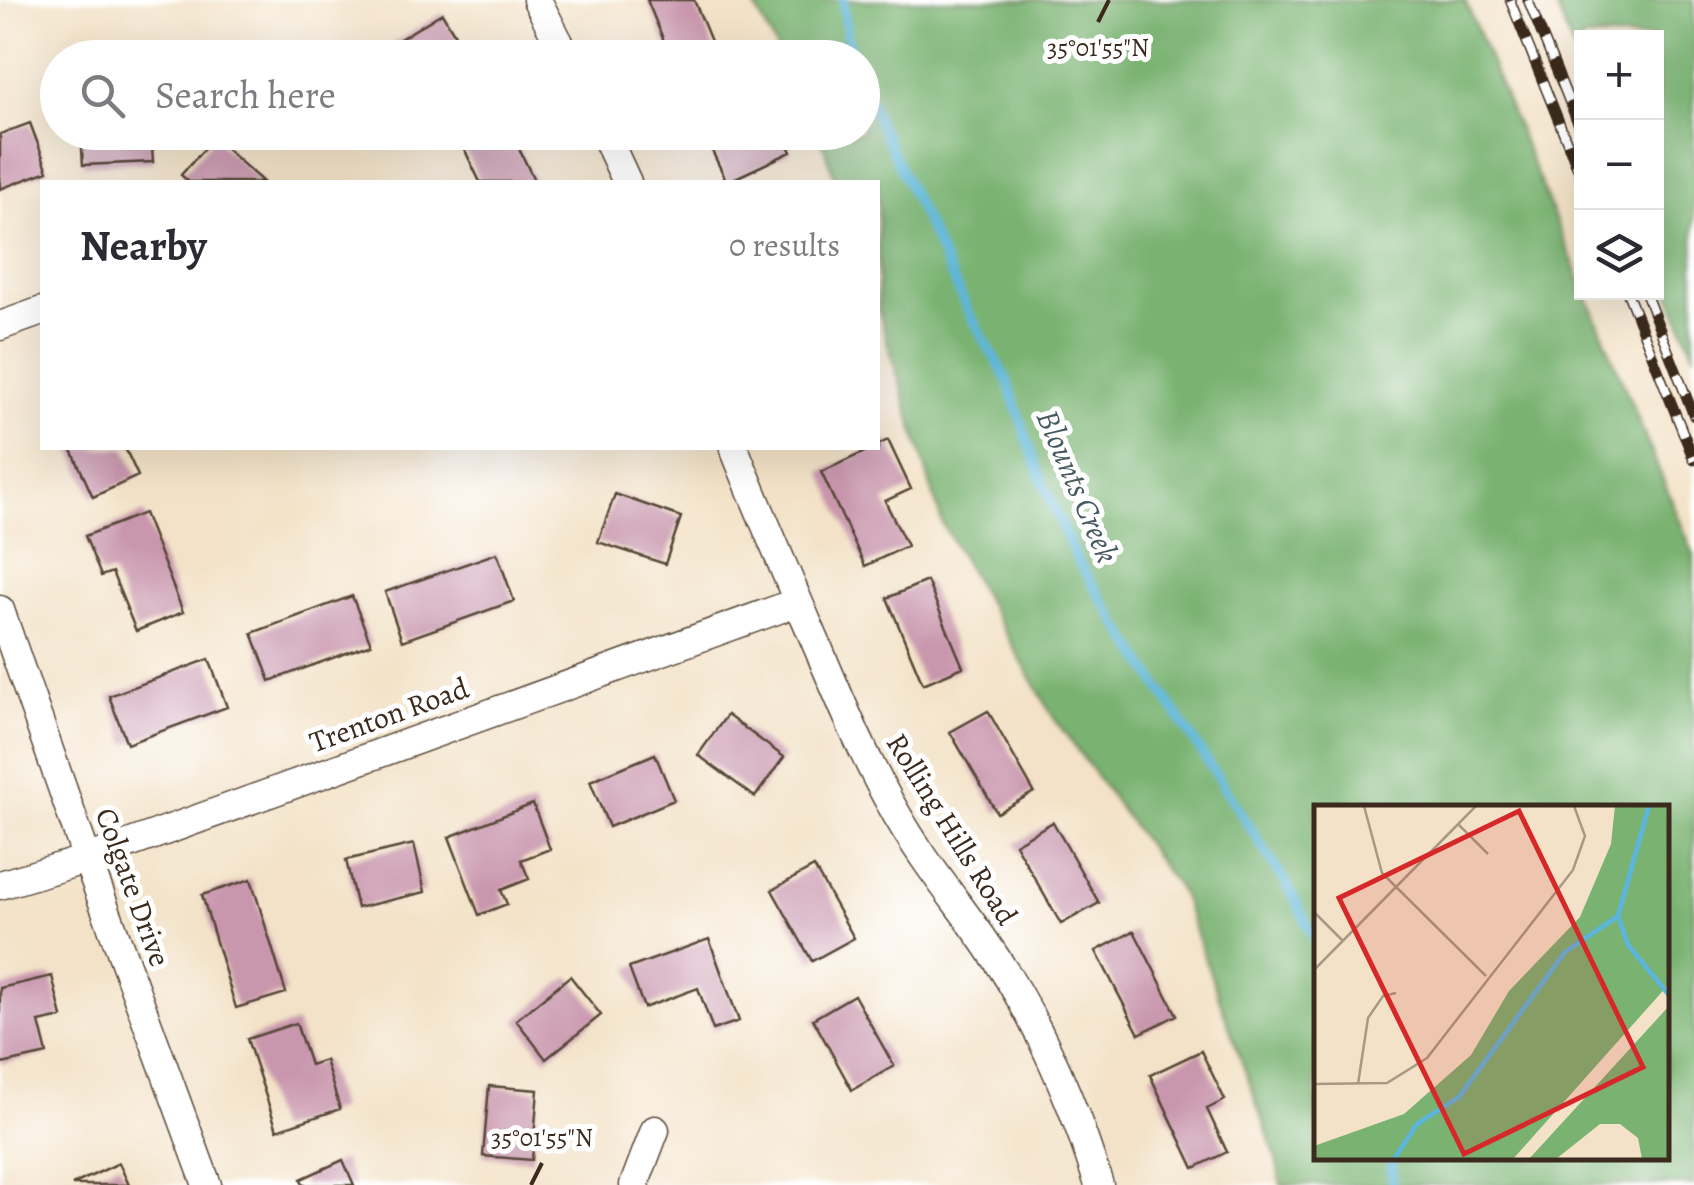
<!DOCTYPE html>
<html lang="en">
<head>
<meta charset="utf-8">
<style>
  body { margin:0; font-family:Alegreya,serif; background:#f7f7f7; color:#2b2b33 }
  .controls { position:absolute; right:30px; top:30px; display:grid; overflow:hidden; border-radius:0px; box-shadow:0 10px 40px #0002 }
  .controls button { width:90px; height:90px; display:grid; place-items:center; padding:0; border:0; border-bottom:2px solid #e1e1e2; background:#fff; color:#2b2b33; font:50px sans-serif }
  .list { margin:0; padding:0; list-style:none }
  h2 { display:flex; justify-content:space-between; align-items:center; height:130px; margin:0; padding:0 40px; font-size:42px }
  h2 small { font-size:32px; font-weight:400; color:#7c7c81 }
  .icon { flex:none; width:55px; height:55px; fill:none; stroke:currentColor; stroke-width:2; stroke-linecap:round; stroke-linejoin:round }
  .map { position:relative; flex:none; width:1694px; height:1185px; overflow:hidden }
  .search { position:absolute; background:#fff; box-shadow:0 10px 40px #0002; left:40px; top:40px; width:840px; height:110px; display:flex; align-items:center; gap:25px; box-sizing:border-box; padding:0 35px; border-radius:55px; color:#7c7c81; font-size:38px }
  .panel { position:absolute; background:#fff; box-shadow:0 10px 40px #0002; left:40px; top:180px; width:840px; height:270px; border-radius:0px }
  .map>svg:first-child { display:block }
  .forest { fill:#79b271; stroke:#5a6e48; stroke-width:2.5; fill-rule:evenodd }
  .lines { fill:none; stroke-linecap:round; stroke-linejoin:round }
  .stream { stroke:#5db6da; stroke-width:9 }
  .building { fill:#c997ad }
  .minor-casing { stroke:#574637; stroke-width:31 }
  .minor { stroke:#fff; stroke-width:28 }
  .rail-casing { stroke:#3b2a1e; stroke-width:11 }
  .rail { stroke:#fff; stroke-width:8; stroke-dasharray:22; stroke-linecap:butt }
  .ticks { fill:none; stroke:#3b2a1e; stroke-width:4 }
  .labels { text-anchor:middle; stroke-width:10; stroke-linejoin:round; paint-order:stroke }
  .street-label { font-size:30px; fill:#3b2a1e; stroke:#fff }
  .water-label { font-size:32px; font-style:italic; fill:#475b60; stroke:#fff }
  .inset-river { fill:none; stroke:#5db6da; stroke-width:5 }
  .inset-road { fill:none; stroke:#a99883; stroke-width:2.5 }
  .view { fill:#d62828; fill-opacity:0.15; stroke:#d62828; stroke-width:5 }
  .inset-edge { fill:none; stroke:#3b2a1e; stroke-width:5 }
  .ticks-label { font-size:25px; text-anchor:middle; fill:#3b2a1e; stroke:#fff; stroke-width:10; stroke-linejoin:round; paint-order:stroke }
</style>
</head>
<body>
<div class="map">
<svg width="1694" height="1185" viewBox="0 0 1694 1185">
  <rect width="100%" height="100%" fill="#fff"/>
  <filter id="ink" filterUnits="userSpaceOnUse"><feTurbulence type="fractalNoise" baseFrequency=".01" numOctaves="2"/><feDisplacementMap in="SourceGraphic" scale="20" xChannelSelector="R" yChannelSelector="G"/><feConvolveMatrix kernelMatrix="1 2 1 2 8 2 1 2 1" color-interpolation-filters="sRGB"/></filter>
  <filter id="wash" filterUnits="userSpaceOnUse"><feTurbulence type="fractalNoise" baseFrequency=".0048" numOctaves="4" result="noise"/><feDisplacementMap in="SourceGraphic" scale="40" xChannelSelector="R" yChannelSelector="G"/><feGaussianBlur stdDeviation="2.25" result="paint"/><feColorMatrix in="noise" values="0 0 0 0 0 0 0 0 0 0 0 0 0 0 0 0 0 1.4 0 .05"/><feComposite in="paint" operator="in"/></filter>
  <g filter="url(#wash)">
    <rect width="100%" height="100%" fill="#f3e2c7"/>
    <path class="forest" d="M752,0H1465L1581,282L1582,292L1586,293L1694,555V1185H1281L1276,1157L1181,892L1054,718L942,523L878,310V182H836L819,133L862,132V58L781,57ZM1316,808H1666V1158H1316Z
      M1554,0H1694V355L1657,260L1656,38H1582L1581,70Z"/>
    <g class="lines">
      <path class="stream" d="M843,0L847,38L854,58
        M862,80L878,122L967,309L1007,380L1038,470L1075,557L1289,888L1316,942
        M1391,1158L1392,1185"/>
    </g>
    <g id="blocks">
      <path class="building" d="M647,0H694L715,51L698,58H671Z
        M442,13L460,43L444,52L448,58H389L384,49Z
        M30,123L48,171L0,189V134Z
        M81,132H151L153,162L83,165Z
        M481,132H511L535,182H480L461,142Z
        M703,132H782L791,152L727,182Z
        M214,138L263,182H189L181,175Z
        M888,440L911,489L885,501L907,546L865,566L821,472L873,448H878V445Z
        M71,448H125L138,476L93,497Z
        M615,494L681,517L665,564L598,542Z
        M144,513L183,612L136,631L112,572L101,576L85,536Z
        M497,553L514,601L402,641L385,592Z
        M927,581L963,667L923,684L887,598Z
        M352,596L371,644L270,681L252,633Z
        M209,659L227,707L127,744L109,696Z
        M988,711L1034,792L997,813L950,732Z
        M727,715L784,757L755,797L698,755Z
        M655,754L674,800L609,827L590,781Z
        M533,804L550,849L521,860L529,879L501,890L507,904L479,915L449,837Z
        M1053,822L1099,903L1061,924L1015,844Z
        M414,844L425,892L357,908L346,860Z
        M814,867L854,938L812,961L772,890Z
        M251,879L286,993L236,1008L202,895Z
        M1134,931L1177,1015L1139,1034L1096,951Z
        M709,939L739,1021L713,1030L698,988L644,1008L629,968Z
        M52,976L62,1017L39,1022L47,1054L2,1064L0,1054V988Z
        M570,976L601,1015L546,1059L516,1020Z
        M854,995L894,1066L852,1090L813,1019Z
        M296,1023L310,1065L325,1060L340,1109L277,1130L247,1039Z
        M1201,1051L1225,1100L1207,1109L1227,1152L1194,1168L1150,1075Z
        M489,1086L538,1090L532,1160L483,1156Z
        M343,1160L354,1185H303L301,1179Z
        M119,1163L129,1185H72Z"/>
    </g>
  </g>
  <g filter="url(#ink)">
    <use href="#blocks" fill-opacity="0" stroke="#574637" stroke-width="2.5"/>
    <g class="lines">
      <g class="minor-casing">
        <path id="minor" d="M537,0L567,58
          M604,132L627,182
          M0,326L42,311
          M734,448C760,513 788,578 816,643C841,702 865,760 897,815C922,859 954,898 983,939C1036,1014 1072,1098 1099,1185
          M0,610L87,859L207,1185
          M0,885L87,859L798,602
          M634,1185L655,1130"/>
      </g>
      <use href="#minor" class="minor"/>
      <g class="rail-casing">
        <path id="rail" d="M1510,0L1582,179
          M1528,0L1582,133
          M1627,292L1694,460
          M1645,292L1694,416"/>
      </g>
      <use href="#rail" class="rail"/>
    </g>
  </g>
  <path class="ticks" d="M1098,22L1109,0M531,1185L542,1163"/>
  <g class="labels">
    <g class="street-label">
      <text transform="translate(389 715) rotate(-20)" y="10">Trenton Road</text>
      <text transform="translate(952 829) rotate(58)" y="10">Rolling Hills Road</text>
      <text transform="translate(133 887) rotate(70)" y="10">Colgate Drive</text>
    </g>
    <g class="water-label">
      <text transform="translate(1078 486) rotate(67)" y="11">Blounts Creek</text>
    </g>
  </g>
  <g transform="translate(1314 805)">
    <rect width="355" height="355" fill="#f3e2c7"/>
    <path d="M301,1H355V179L199,354H0V341L90,309L157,250L195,186L266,112L297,39ZM355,201V354H328L324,333L306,319H286L242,354H215Z" fill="#79b271"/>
    <path class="inset-river" d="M335,1L304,111L314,140L355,190M80,354L103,319L145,292L251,147L304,111"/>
    <path class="inset-road" d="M50,1L68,68L172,171M144,19L174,49M0,107L29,136M0,165L162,1M0,279L73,278L113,253L259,65L271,31L260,1M44,279L54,213L69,191L82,188"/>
    <path class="view" d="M205,6L329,262L150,349L25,93Z"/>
    <rect width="355" height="355" class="inset-edge"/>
  </g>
  <g class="ticks-label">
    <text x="1098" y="56">35°01'55"N</text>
    <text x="542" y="1146">35°01'55"N</text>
  </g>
</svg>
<div class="controls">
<button>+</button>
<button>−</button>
<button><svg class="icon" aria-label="layers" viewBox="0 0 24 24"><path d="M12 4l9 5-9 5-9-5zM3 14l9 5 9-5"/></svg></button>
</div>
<div class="search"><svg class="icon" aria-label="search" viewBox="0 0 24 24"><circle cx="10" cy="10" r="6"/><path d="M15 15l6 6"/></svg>Search here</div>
<section class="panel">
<h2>Nearby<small>0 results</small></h2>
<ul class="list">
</ul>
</section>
</div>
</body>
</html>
